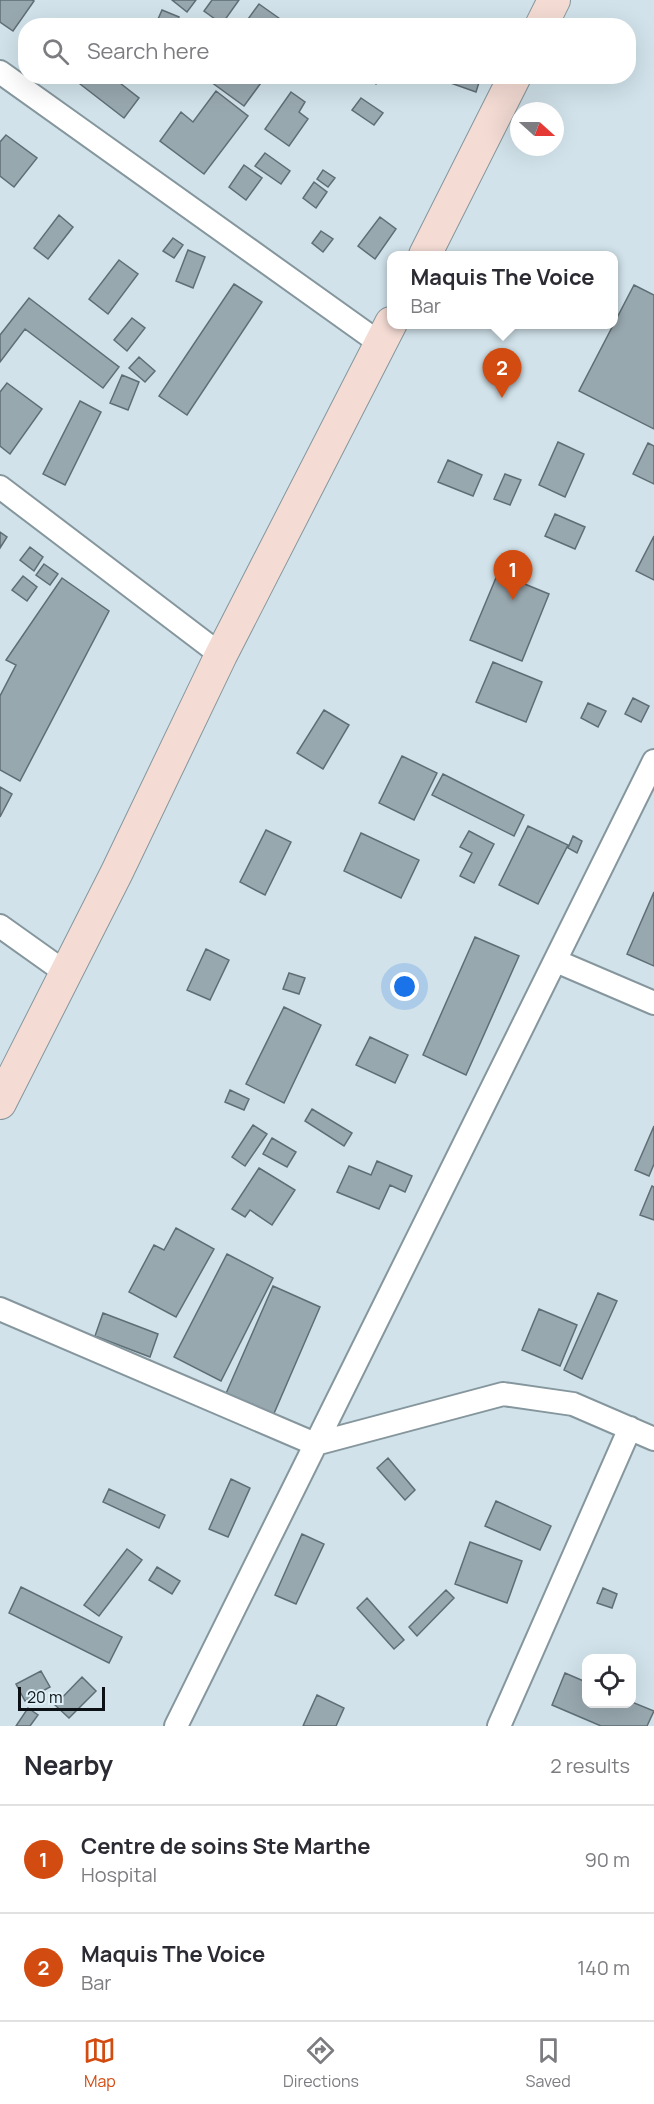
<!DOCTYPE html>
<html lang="en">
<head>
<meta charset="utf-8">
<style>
  body { margin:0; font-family:Manrope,sans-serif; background:#f7f7f7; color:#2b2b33 }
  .controls { position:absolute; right:18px; bottom:18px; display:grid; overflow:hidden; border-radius:12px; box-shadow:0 6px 24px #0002 }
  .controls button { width:54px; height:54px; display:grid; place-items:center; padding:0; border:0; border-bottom:2px solid #e1e1e2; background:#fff; color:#2b2b33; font:30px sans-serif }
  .compass { position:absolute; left:510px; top:102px; width:54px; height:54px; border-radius:50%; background:#fff; box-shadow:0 6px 24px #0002; rotate:111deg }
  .scale { position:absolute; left:18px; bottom:15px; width:87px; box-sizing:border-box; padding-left:6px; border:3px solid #0b1114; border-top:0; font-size:16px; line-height:21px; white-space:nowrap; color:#0b1114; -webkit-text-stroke:4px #deeff7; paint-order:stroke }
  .you { position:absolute; left:405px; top:987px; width:21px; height:21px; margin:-15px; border:4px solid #fff; border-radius:50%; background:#1a73e8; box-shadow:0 0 0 9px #1a73e833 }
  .badge { display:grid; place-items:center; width:39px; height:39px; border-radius:50%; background:#d24c11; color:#fff; font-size:20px; font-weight:700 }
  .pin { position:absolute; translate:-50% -50px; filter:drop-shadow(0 2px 3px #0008) }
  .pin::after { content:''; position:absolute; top:32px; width:21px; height:18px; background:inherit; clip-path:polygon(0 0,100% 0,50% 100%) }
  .popup { position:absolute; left:387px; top:251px; width:231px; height:78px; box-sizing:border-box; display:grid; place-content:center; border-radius:12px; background:#fff; filter:drop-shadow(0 2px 4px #0005); font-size:20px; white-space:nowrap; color:#7c7c81 }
  .popup b { font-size:22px; color:#2b2b33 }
  .popup::after { content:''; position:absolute; left:50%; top:100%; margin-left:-12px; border:12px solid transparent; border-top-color:#fff }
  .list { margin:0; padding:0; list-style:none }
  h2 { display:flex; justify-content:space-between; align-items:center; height:78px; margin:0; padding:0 24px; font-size:26px }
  h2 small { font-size:20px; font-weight:400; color:#7c7c81 }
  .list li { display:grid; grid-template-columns:39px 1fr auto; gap:18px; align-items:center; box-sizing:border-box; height:108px; padding:0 24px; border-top:2px solid #e1e1e2 }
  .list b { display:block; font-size:22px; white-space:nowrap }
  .list p { margin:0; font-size:20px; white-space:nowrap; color:#7c7c81 }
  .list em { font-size:20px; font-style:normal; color:#7c7c81 }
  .icon { flex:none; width:33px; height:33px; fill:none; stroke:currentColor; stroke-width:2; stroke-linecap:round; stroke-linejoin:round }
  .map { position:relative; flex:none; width:654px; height:1726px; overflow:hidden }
  .search { position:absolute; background:#fff; box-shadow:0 6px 24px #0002; left:18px; right:18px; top:18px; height:66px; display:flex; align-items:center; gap:15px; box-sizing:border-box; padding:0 21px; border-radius:24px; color:#7c7c81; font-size:22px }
  .sheet { height:294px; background:#fff }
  nav { display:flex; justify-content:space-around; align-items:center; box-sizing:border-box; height:84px; border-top:2px solid #e1e1e2; background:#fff; font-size:16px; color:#7c7c81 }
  nav a { display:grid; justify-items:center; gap:3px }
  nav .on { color:#d24c11 }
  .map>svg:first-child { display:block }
  .building { fill:#98a8af; stroke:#5f6e75; stroke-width:1.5 }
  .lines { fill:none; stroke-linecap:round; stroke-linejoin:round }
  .street-casing { stroke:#85969d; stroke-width:26 }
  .secondary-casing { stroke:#85969d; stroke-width:34 }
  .street { stroke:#fff; stroke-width:22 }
  .secondary { stroke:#f4dcd4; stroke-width:32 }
</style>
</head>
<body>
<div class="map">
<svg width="654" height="1726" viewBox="0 0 654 1726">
  <rect width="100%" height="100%" fill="#d1e2ea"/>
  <path class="building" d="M0,0H32L34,1L13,31L0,22Z
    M172,0H196L187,12Z
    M212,0H239L222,24L204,11Z
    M259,4L290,26H257L248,19Z
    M162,10L179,17L175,26H155Z
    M111,76L139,98L124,118L71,77Z
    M209,76H266L244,106L207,79Z
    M366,76H382L376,84Z
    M446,76H481L476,92L445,81Z
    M216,91L248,116L204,174L160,141L181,112L193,122Z
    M291,92L305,102L299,112L308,119L289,146L265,129Z
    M361,98L383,113L374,125L352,110Z
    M6,135L37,158L14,187L0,176V142Z
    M265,153L290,171L281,184L255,166Z
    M244,165L262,178L246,200L229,187Z
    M323,170L335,178L328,187L317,179Z
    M314,182L327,192L316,208L303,198Z
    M59,215L73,227L48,259L34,248Z
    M380,217L396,229L375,259L358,246Z
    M321,231L333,239L323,252L312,243Z
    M173,238L183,245L174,258L163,251Z
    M188,250L205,257L193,288L176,281Z
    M119,260L138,274L108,314L89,299Z
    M234,284L262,302L187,415L159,396Z
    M634,285L654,295V429L579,391Z
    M29,298L119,367L103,388L25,329L0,362V335Z
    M132,318L145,328L127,351L114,340Z
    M139,357L155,371L145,382L129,368Z
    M122,375L139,382L128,410L110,403Z
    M7,383L42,409L10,454L0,446V392Z
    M80,401L101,412L65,485L43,474Z
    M558,442L584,454L565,497L539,485Z
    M648,443L654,446V484L633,474Z
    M448,460L482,475L473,496L438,482Z
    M505,474L521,480L510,505L494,499Z
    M555,514L585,527L575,549L545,536Z
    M0,532L7,537L0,548Z
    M654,536V580L636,571Z
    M30,547L43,557L34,571L20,560Z
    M44,564L58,574L50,585L36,575Z
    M498,573L549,594L522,661L470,640Z
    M23,576L37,587L27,601L12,590Z
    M62,578L109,611L20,781L0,770V696L16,665L6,660Z
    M493,662L542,682L526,722L476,702Z
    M633,698L649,706L641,722L625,714Z
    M588,703L606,711L598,727L581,718Z
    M324,710L349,725L323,769L297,753Z
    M402,756L437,773L414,820L379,803Z
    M443,774L524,815L514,836L432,795Z
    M0,787L12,794L0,817Z
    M528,826L568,845L538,904L499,885Z
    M266,830L291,842L265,895L240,882Z
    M469,831L494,844L474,883L460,876L472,853L460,847Z
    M361,833L419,860L401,898L344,871Z
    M573,836L582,841L577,853L568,848Z
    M654,892V966L627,954Z
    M475,937L519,956L466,1075L423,1055Z
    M206,949L229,960L210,1000L187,990Z
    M289,973L305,978L299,994L283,989Z
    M284,1007L321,1025L284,1103L246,1084Z
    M370,1037L408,1055L395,1083L356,1065Z
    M230,1090L249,1099L244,1110L225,1102Z
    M312,1109L352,1133L344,1146L305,1121Z
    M253,1125L267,1134L245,1166L232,1157Z
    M654,1126V1164L649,1176L635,1170Z
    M272,1138L296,1152L287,1167L263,1154Z
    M377,1161L412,1176L405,1192L390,1185L379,1209L337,1192L349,1166L371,1175Z
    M259,1168L295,1190L272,1225L250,1210L245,1217L232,1209Z
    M652,1186L654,1187V1220L640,1215Z
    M176,1228L214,1249L176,1317L129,1292L154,1245L164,1250Z
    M227,1254L273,1278L221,1381L174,1357Z
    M273,1286L320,1307L272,1418L224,1398Z
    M598,1293L617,1301L582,1379L564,1370Z
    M539,1309L577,1325L560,1366L522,1350Z
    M103,1313L158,1334L150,1357L95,1336Z
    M388,1458L415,1490L405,1500L377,1468Z
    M231,1479L250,1488L228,1537L209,1529Z
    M109,1489L165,1515L159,1528L103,1502Z
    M496,1501L551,1526L540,1550L485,1526Z
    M302,1534L324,1544L296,1604L275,1595Z
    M470,1542L522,1561L507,1603L455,1584Z
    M127,1549L142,1560L99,1616L84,1605Z
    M157,1567L180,1581L172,1594L149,1580Z
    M21,1587L122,1637L109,1663L9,1613Z
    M603,1588L617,1594L612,1608L597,1603Z
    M446,1590L454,1598L417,1636L409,1627Z
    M367,1598L404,1640L394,1649L357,1608Z
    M41,1671L50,1687L25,1701L16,1684Z
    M565,1673L586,1682V1704H632V1702L654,1711L647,1726H601L552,1705Z
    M82,1677L96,1691L69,1718L55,1705Z
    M317,1695L344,1708L336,1726H303Z
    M28,1708L38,1715L30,1726H16Z"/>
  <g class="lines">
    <g class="street-casing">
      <path id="street" d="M0,72L381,344
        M0,487L221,655
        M0,926L66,973
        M556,961L654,1003
        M0,1309L315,1444L503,1394L573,1404L654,1439
        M176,1726L654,761
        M499,1726L630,1428"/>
    </g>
    <g class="secondary-casing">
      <path id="secondary" d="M541,26L554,0
        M425,255L515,76
        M0,1103L117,872L221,655L391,323"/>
    </g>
    <use href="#street" class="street"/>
    <use href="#secondary" class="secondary"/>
  </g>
</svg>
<div class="controls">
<button><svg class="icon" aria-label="locate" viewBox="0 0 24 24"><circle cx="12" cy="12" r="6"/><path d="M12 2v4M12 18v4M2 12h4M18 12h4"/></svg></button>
</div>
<svg class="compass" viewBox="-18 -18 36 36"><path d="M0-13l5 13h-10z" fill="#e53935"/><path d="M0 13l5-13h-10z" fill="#7c7c81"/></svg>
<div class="scale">20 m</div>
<div class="you"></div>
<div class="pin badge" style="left:513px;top:600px">1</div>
<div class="pin badge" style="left:502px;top:398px">2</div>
<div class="popup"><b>Maquis The Voice</b>Bar</div>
<div class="search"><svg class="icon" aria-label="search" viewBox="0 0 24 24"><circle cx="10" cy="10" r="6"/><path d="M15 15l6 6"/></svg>Search here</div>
</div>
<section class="sheet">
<h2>Nearby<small>2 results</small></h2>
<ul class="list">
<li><span class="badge">1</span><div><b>Centre de soins Ste Marthe</b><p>Hospital</p></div><em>90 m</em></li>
<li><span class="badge">2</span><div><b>Maquis The Voice</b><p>Bar</p></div><em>140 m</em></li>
</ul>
</section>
<nav>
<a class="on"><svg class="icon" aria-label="map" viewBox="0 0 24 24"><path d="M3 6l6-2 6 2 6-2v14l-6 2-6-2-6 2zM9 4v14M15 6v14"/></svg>Map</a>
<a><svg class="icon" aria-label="directions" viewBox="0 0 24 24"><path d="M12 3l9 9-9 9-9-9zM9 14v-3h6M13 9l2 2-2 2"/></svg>Directions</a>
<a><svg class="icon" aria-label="saved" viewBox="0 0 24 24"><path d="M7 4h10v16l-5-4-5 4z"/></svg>Saved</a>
</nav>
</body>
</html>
